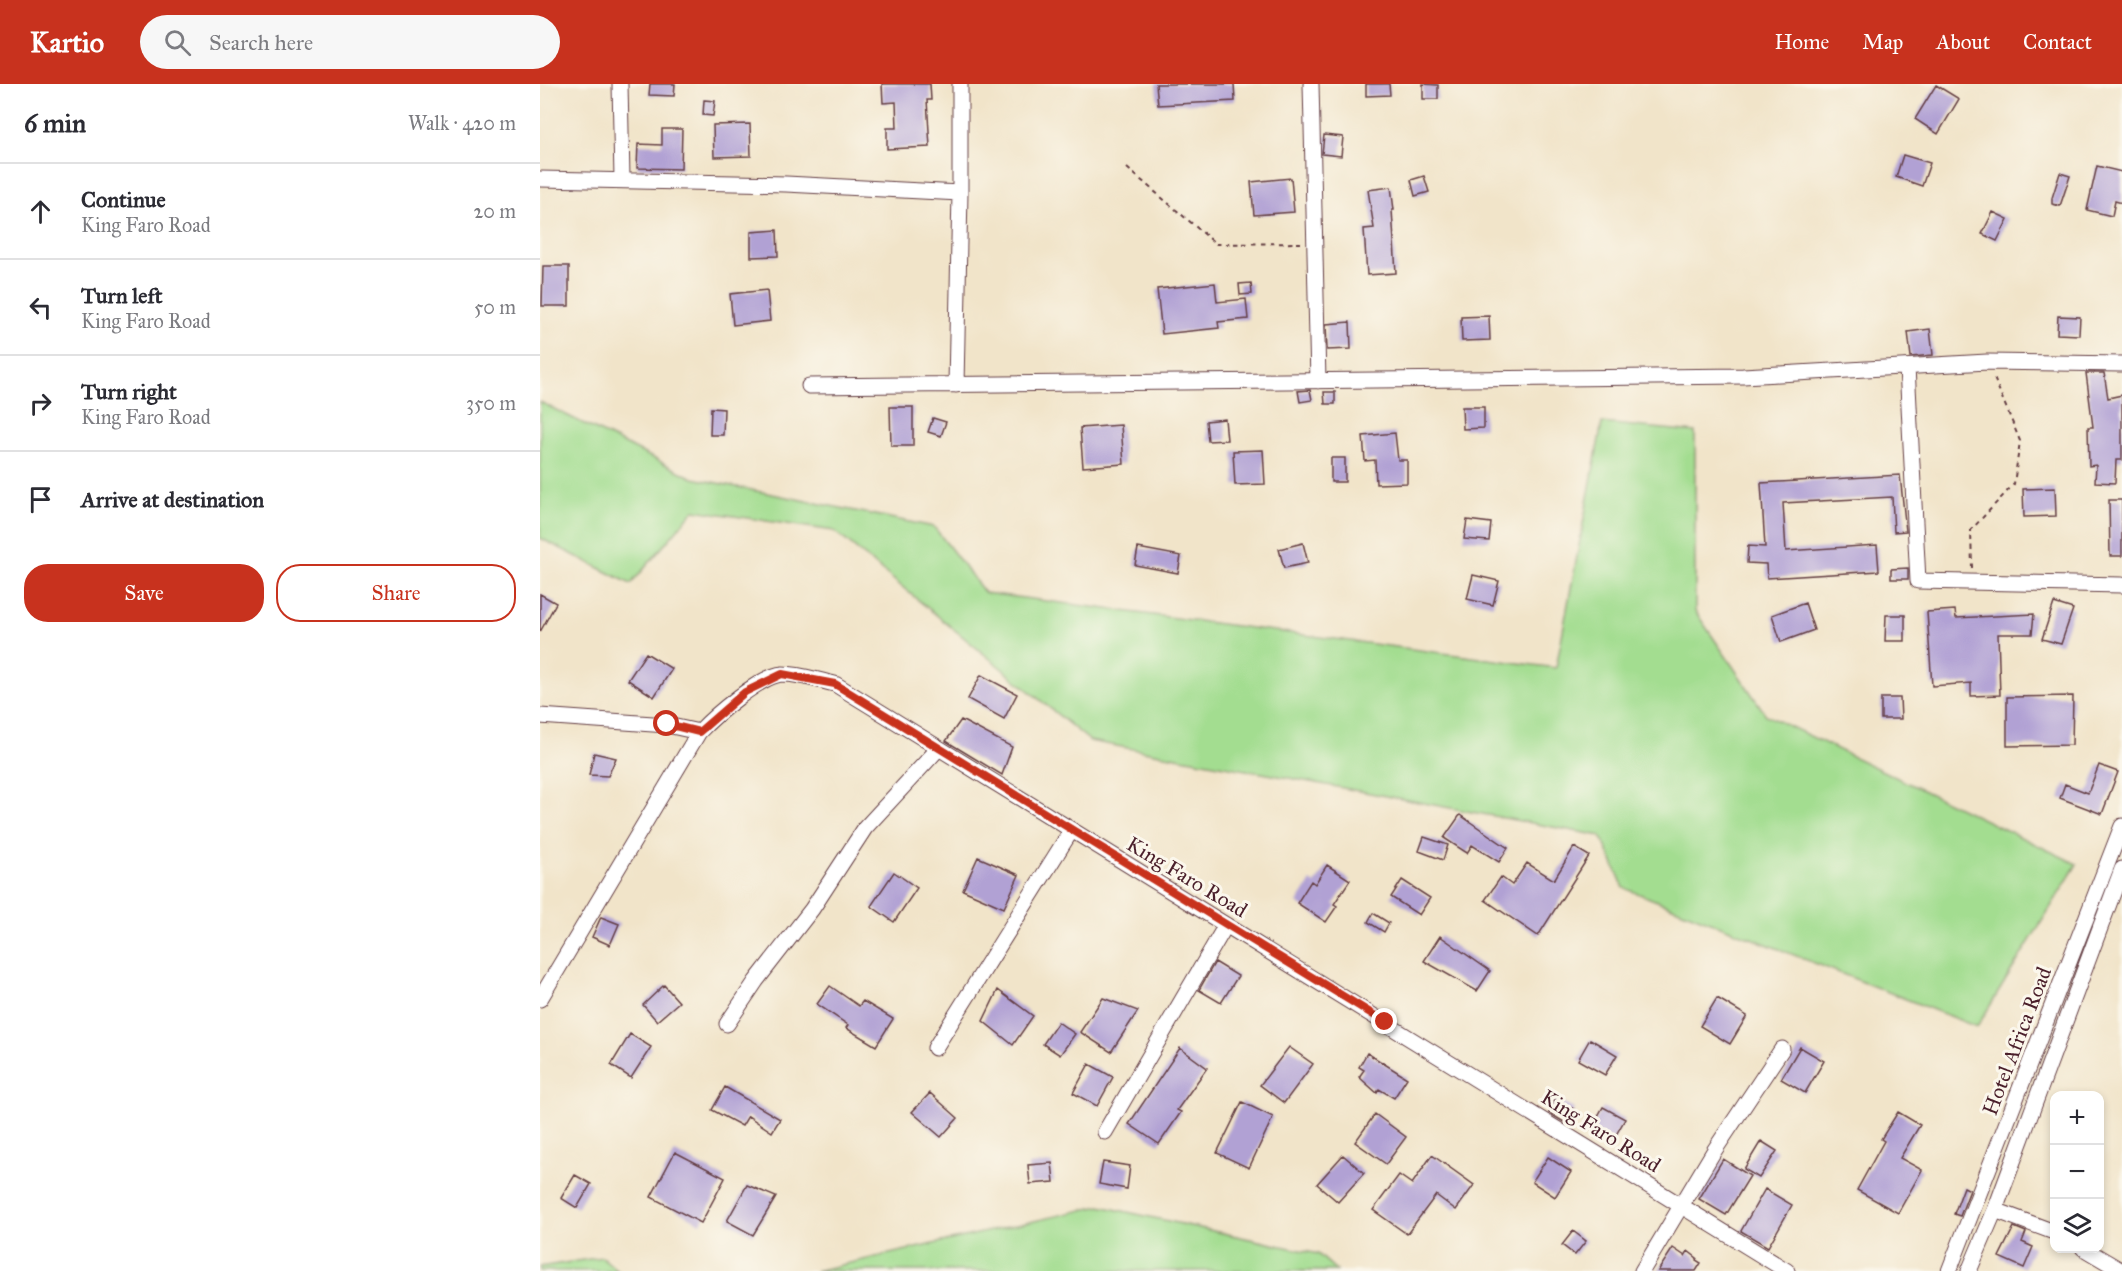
<!DOCTYPE html>
<html lang="en">
<head>
<meta charset="utf-8">
<style>
  body { margin:0; font-family:"IM FELL Great Primer",serif; background:#f7f7f7; color:#2b2b33 }
  .controls { position:absolute; right:18px; bottom:18px; display:grid; overflow:hidden; border-radius:12px; box-shadow:0 3px 9px #0003 }
  .controls button { width:54px; height:54px; display:grid; place-items:center; padding:0; border:0; border-bottom:2px solid #e1e1e2; background:#fff; color:#2b2b33; font:30px sans-serif }
  .stop { position:absolute; width:18px; height:18px; margin:-14px; border:4px solid #c8321e; border-radius:50%; background:#fff }
  .stop.end { background:#c8321e; border-color:#fff; box-shadow:0 2px 6px #0008 }
  .list { margin:0; padding:0; list-style:none }
  h2 { display:flex; justify-content:space-between; align-items:center; height:78px; margin:0; padding:0 24px; font-size:26px }
  h2 small { font-size:20px; font-weight:400; color:#7c7c81 }
  .list li { display:grid; grid-template-columns:39px 1fr auto; gap:18px; align-items:center; box-sizing:border-box; height:96px; padding:0 24px; border-top:2px solid #e1e1e2 }
  .list b { display:block; font-size:22px; white-space:nowrap }
  .list p { margin:0; font-size:20px; white-space:nowrap; color:#7c7c81 }
  .list em { font-size:20px; font-style:normal; color:#7c7c81 }
  .actions { display:flex; gap:12px; padding:18px 24px }
  .actions a { flex:1; padding:14px 0; border:2px solid #c8321e; border-radius:24px; text-align:center; font-size:21px; color:#c8321e }
  .actions .main { background:#c8321e; color:#fff }
  .icon { flex:none; width:33px; height:33px; fill:none; stroke:currentColor; stroke-width:2; stroke-linecap:round; stroke-linejoin:round }
  .map { position:relative; flex:none; width:1582px; height:1187px; overflow:hidden }
  header { display:flex; align-items:center; gap:36px; box-sizing:border-box; height:84px; padding:0 30px; background:#c8321e; color:#fff }
  header strong { font-size:28px }
  nav { display:flex; gap:33px; margin-inline-start:auto; font-size:21px }
  .search { width:420px; height:54px; background:#f7f7f7; display:flex; align-items:center; gap:15px; box-sizing:border-box; padding:0 21px; border-radius:33px; color:#7c7c81; font-size:22px }
  main { display:flex }
  aside { flex:1; background:#fff }
  .map>svg:first-child { display:block }
  .green { fill:#a3dd90; stroke:#767e5e; stroke-width:1.5 }
  .building { fill:#b1a1d4 }
  .lines { fill:none; stroke-linecap:round; stroke-linejoin:round }
  .minor-casing { stroke:#633d43; stroke-width:17 }
  .path { stroke:#633d43; stroke-width:2; stroke-dasharray:4.5 4.5; stroke-linecap:butt }
  .minor { stroke:#fff; stroke-width:15 }
  .route { stroke:#c8321e; stroke-width:8 }
  .labels { text-anchor:middle; stroke-width:6; stroke-linejoin:round; paint-order:stroke }
  .street-label { font-size:21px; fill:#4a1f2b; stroke:#fbf7ec }
</style>
</head>
<body>
<header>
<strong>Kartio</strong>
<div class="search"><svg class="icon" aria-label="search" viewBox="0 0 24 24"><circle cx="10" cy="10" r="6"/><path d="M15 15l6 6"/></svg>Search here</div>
<nav><a>Home</a><a>Map</a><a>About</a><a>Contact</a></nav>
</header>
<main>
<aside>
<h2>6 min<small>Walk · 420 m</small></h2>
<ul class="list">
<li><svg class="icon" aria-label="ahead" viewBox="0 0 24 24"><path d="M12 20V5M6 11l6-6 6 6"/></svg><div><b>Continue</b><p>King Faro Road</p></div><em>20 m</em></li>
<li><svg class="icon" aria-label="left" viewBox="0 0 24 24"><path d="M17 20v-9H6M10 6l-5 5 5 5"/></svg><div><b>Turn left</b><p>King Faro Road</p></div><em>50 m</em></li>
<li><svg class="icon" aria-label="right" viewBox="0 0 24 24"><path d="M7 20v-9h11M14 6l5 5-5 5"/></svg><div><b>Turn right</b><p>King Faro Road</p></div><em>350 m</em></li>
<li><svg class="icon" aria-label="arrive" viewBox="0 0 24 24"><path d="M6 21V4h12l-3 4 3 4H6"/></svg><div><b>Arrive at destination</b></div></li>
</ul>
<div class="actions"><a class="main">Save</a><a>Share</a></div>
</aside>
<div class="map">
<svg width="1582" height="1187" viewBox="0 0 1582 1187">
  <rect width="100%" height="100%" fill="#fbf7ec"/>
  <filter id="ink" filterUnits="userSpaceOnUse"><feTurbulence type="fractalNoise" baseFrequency=".0167" numOctaves="2"/><feDisplacementMap in="SourceGraphic" scale="12" xChannelSelector="R" yChannelSelector="G"/><feConvolveMatrix kernelMatrix="1 2 1 2 8 2 1 2 1" color-interpolation-filters="sRGB"/></filter>
  <filter id="wash" filterUnits="userSpaceOnUse"><feTurbulence type="fractalNoise" baseFrequency=".008" numOctaves="4" result="noise"/><feDisplacementMap in="SourceGraphic" scale="24" xChannelSelector="R" yChannelSelector="G"/><feGaussianBlur stdDeviation="1.35" result="paint"/><feColorMatrix in="noise" values="0 0 0 0 0 0 0 0 0 0 0 0 0 0 0 0 0 1.4 0 .05"/><feComposite in="paint" operator="in"/></filter>
  <g filter="url(#wash)">
    <rect width="100%" height="100%" fill="#f1e4c9"/>
    <path class="green" d="M0,318L153,394L394,443L445,509L1016,584L1062,339L1155,348V527L1226,631L1537,780L1437,943L1084,804L1061,752L550,657L294,447L154,426L91,500L0,454Z
      M560,1122L778,1170L797,1187H275Z
      M62,1173L78,1187H0V1183Z"/>
    <g id="blocks">
      <path class="building" d="M110,0H135L134,12L109,11Z
        M342,0H390L391,16H387L390,63L347,65V44H357L356,18L343,19Z
        M616,0H694L695,17L618,21Z
        M826,0H849L850,11L826,12Z
        M883,0L898,1V15H883Z
        M1396,1L1419,15L1398,50L1375,35Z
        M164,16L175,17L173,32L163,31Z
        M210,40L211,72L174,73L173,41Z
        M122,45H142L141,85L97,84L98,60L122,61Z
        M784,51L803,53L801,72L782,70Z
        M1363,71L1390,79L1382,102L1356,93Z
        M1557,82L1582,88V119L1575,117L1572,132L1547,126Z
        M1520,89L1530,92L1520,122L1512,120V114Z
        M884,92L889,108L875,112L871,96Z
        M751,94L754,128L714,131L711,98Z
        M851,103L854,126H852L856,189L827,191L824,145L834,144L828,106Z
        M1453,128L1468,135L1457,157L1442,150Z
        M237,146L238,172L211,173V148Z
        M3,182H29V222H2Z
        M675,199L677,218L706,215L708,235L678,238L679,244L622,250L617,205Z
        M711,199L712,210L700,211L699,200Z
        M227,206L230,237L193,241L190,210Z
        M949,232L950,256L922,257L921,233Z
        M1518,232L1540,233L1539,251L1517,250Z
        M810,238L811,265L787,266L786,240Z
        M1390,245L1393,271L1371,273L1368,248Z
        M1546,289H1564L1568,314L1582,311V376H1576L1575,399L1555,398L1556,381L1549,382L1548,343H1553Z
        M770,306L772,316L760,318L758,307Z
        M784,308H795V320H785Z
        M350,323H373V362H351Z
        M922,323H944V344L923,345Z
        M171,324L184,325L183,351H170Z
        M393,334L406,338L401,352L388,348Z
        M685,335L687,356L668,357L666,337Z
        M581,341L584,380L543,383L540,344Z
        M855,349L858,376H867V399L836,400L835,376L825,377L823,352Z
        M723,366L725,400L695,401L693,367Z
        M791,374H805V398H791Z
        M1360,391L1366,447L1354,448L1352,413L1243,419L1246,467L1337,461L1339,487L1227,494L1226,480L1207,479L1208,462L1225,463L1221,399Z
        M1515,404L1516,432L1484,433L1483,405Z
        M1569,416H1582V472H1570Z
        M927,436L951,439L949,457L924,455Z
        M763,459L768,479L744,484L739,465Z
        M598,464L641,472L638,489L595,481Z
        M1368,484V495H1351V485Z
        M933,491L959,497L953,521L927,515Z
        M0,510L16,519L0,548Z
        M1265,519L1274,546L1241,558L1232,531Z
        M1514,519L1533,525L1521,560L1502,555Z
        M1415,526L1416,534L1494,530L1492,550H1458L1460,611L1431,612V599L1392,602L1387,528Z
        M1346,531H1365V557H1345Z
        M106,569L132,585L114,613L88,596Z
        M441,591L477,610L464,635L428,615Z
        M1533,612L1532,661L1467,662V613Z
        M1341,614H1360L1361,635H1341Z
        M421,636L472,663L462,691L406,657Z
        M54,669L76,674L68,692L49,691Z
        M1559,681L1578,688L1562,730L1520,714L1525,700L1548,709Z
        M920,731L968,764L959,778L932,761L927,769L904,754Z
        M884,753L908,761L903,776L879,767Z
        M1034,763L1049,772L998,852L945,816L961,793L972,801L987,779L1014,796Z
        M438,773L479,791L464,824L423,806Z
        M787,781L810,796L794,820L797,822L786,838L757,819L771,797L775,800Z
        M354,788L377,804L354,838L331,822Z
        M862,796L890,814L879,831L851,813Z
        M833,829L849,839L844,848L828,838Z
        M61,833L79,840L70,861L52,853Z
        M900,852L950,887L937,907L884,877Z
        M675,878L698,892L681,919L659,906Z
        M124,901L139,918L117,937L103,921Z
        M290,902L319,922L323,917L353,935L336,962L306,944L308,941L277,920Z
        M458,906L493,932L473,961L443,937Z
        M563,914L598,927L571,968L540,948Z
        M1177,914L1207,932L1190,960L1160,942Z
        M518,938L535,950L520,971L503,960Z
        M90,950L111,963L91,994L71,981Z
        M1050,955L1077,971L1065,991L1038,976Z
        M749,963L773,980L744,1019L720,1001Z
        M1260,963L1284,977L1265,1009L1241,995Z
        M640,964L667,984L637,1026L641,1028L619,1060L589,1040Z
        M827,969L867,994L854,1014L839,1005L837,1009L819,993L824,986L819,983Z
        M549,980L573,993L557,1022L533,1009Z
        M185,1003L240,1035L232,1048L208,1032L202,1042L172,1026Z
        M390,1009L418,1034L401,1053L372,1028Z
        M1015,1016L1034,1025L1027,1040L1009,1029Z
        M702,1018L733,1033L709,1084L677,1069Z
        M1063,1023L1085,1035L1073,1056L1051,1045Z
        M1358,1028L1380,1041L1360,1074L1382,1086L1358,1129L1317,1106L1344,1057L1341,1055Z
        M835,1030L866,1053L846,1080L815,1058Z
        M1221,1057L1237,1067L1219,1094L1204,1085Z
        M135,1068L185,1094L161,1139L111,1113Z
        M803,1071L824,1089L798,1118L777,1100Z
        M892,1071L934,1101L916,1126L896,1111L867,1150L833,1126L859,1091L872,1100Z
        M1008,1073L1031,1088L1015,1113L992,1098Z
        M1183,1075L1210,1092L1186,1131L1159,1115Z
        M563,1078L590,1082L587,1105L559,1100Z
        M512,1079L514,1098L490,1100L488,1081Z
        M35,1091L51,1100L37,1124L21,1114Z
        M207,1101L236,1113L213,1151L187,1137Z
        M1424,1103L1430,1106L1420,1132L1414,1130Z
        M1225,1105L1252,1121L1228,1163L1201,1147Z
        M1474,1143L1486,1148L1482,1158L1493,1163L1484,1184L1459,1173Z
        M1033,1147L1046,1157L1035,1171L1022,1161Z
        M1133,1164L1145,1172L1148,1167L1157,1174L1156,1176L1161,1179L1156,1187H1118Z"/>
    </g>
  </g>
  <g filter="url(#ink)">
    <use href="#blocks" fill-opacity="0" stroke="#633d43" stroke-width="1.5"/>
    <g class="lines">
      <g class="minor-casing">
        <path id="minor" d="M80,0L82,95
          M771,0L778,297
          M0,95L246,100L420,109
          M1367,283L1378,497L1582,501
          M416,301L420,109V0
          M269,302L1203,292L1447,278L1582,280
          M0,632L127,641L159,648C174,632 221,591 243,590C260,590 279,597 295,600L1247,1187
          M0,915L159,648
          M187,940L216,897L272,825L325,744L399,664
          M395,964L531,747
          M565,1048L686,841
          M1455,1126L1514,1148
          M1543,1164L1582,1187
          M1102,1187L1174,1067L1242,965
          M1409,1187L1582,742
          M1429,1187L1455,1126L1582,785"/>
      </g>
      <path class="path" d="M587,84L676,160L761,159
        M1432,484L1431,446L1474,400L1480,357L1454,294"/>
      <use href="#minor" class="minor"/>
    </g>
  </g>
  <g class="lines" filter="url(#ink)">
    <path class="route" d="M127,640L159,648L205,608L242,590L295,600L845,938"/>
  </g>
  <g class="labels">
    <g class="street-label">
      <text transform="translate(647 793) rotate(31)" y="7">King Faro Road</text>
      <text transform="translate(1477 957) rotate(-69)" y="7">Hotel Africa Road</text>
      <text transform="translate(1061 1047) rotate(32)" y="7">King Faro Road</text>
    </g>
  </g>
</svg>
<div class="controls">
<button>+</button>
<button>−</button>
<button><svg class="icon" aria-label="layers" viewBox="0 0 24 24"><path d="M12 4l9 5-9 5-9-5zM3 14l9 5 9-5"/></svg></button>
</div>
<div class="stop" style="left:127px;top:640px"></div>
<div class="stop end" style="left:845px;top:938px"></div>
</div>
</main>
</body>
</html>
